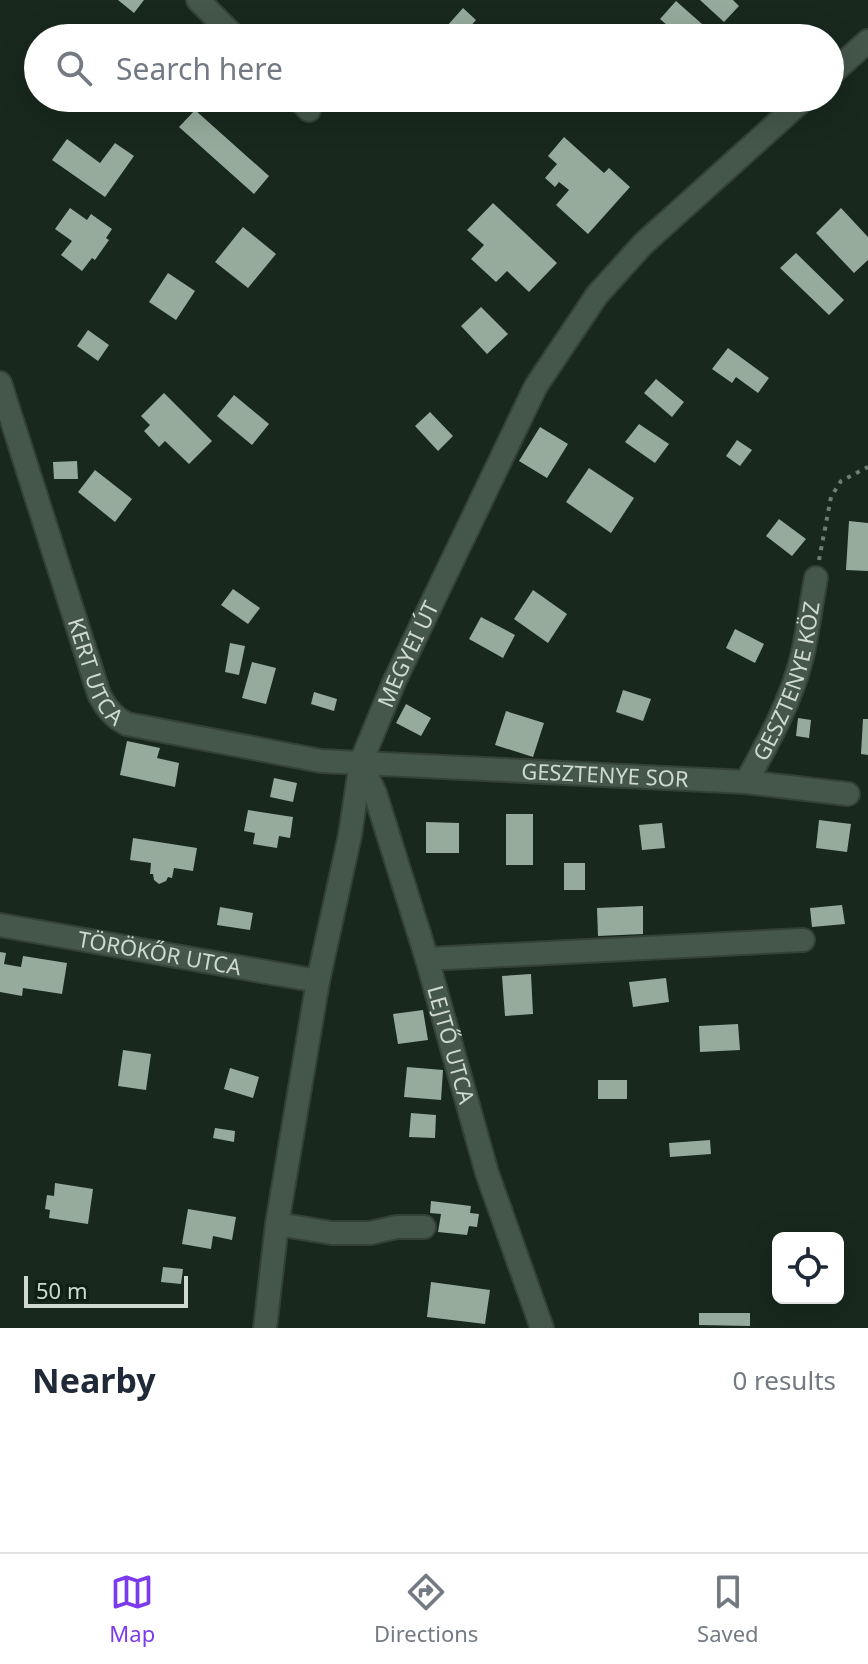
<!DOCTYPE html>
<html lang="en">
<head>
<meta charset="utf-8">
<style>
  body { margin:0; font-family:"Noto Sans",sans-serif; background:#f6f6f7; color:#1f2937 }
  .controls { position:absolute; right:24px; bottom:24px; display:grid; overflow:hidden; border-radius:12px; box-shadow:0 8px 32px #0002 }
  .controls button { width:72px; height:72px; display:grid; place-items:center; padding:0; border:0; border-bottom:2px solid #e0e1e3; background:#fff; color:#1f2937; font:40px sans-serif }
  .scale { position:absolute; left:24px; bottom:20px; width:164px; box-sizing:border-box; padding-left:8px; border:4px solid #cfd9d2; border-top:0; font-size:22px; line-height:28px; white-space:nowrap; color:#cfd9d2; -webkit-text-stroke:6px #0e1f14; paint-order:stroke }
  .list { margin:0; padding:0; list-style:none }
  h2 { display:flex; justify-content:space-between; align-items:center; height:104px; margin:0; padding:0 32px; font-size:34px }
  h2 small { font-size:26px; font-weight:400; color:#747a83 }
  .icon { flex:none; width:44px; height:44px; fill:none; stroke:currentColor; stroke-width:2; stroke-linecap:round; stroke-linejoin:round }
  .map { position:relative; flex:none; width:868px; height:1328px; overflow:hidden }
  .search { position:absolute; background:#fff; box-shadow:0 8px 32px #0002; left:24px; right:24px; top:24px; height:88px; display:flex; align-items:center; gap:20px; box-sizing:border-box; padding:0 28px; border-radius:44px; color:#747a83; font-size:30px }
  .sheet { height:224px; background:#fff }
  nav { display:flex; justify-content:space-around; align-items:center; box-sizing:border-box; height:112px; border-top:2px solid #e0e1e3; background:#fff; font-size:22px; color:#747a83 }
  nav a { display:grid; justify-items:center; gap:4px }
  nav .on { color:#7c3aed }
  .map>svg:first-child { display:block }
  .building { fill:#96ab9c }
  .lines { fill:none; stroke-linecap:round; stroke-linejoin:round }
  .minor-casing { stroke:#344138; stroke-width:26 }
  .path { stroke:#6f7d73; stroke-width:4; stroke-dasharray:4 6; stroke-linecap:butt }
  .minor { stroke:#44574a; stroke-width:22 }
  .labels { text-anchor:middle; stroke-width:8; stroke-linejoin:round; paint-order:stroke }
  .street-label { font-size:22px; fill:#cfd9d2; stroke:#0e1f14 }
</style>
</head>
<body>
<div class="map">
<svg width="868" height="1328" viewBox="0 0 868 1328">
  <rect width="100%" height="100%" fill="#18281d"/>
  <path class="building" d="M118,0H144L134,13Z
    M700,0H733L739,6L724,22Z
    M676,1L702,24L690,38H682L660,19Z
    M463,8L476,20L460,38L447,26Z
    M195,110L269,176L254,194L179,127Z
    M564,137L604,173L609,168L630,187L588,234L556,205L569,190L559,182L555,187L545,178L557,164L548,156Z
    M67,139L100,163L115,143L134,156L105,197L52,160Z
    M493,203L557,263L529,292L507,271L496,282L471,259L484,245L467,230Z
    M70,208L87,220L91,214L112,229L106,238L109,240L95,260L92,258L82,271L61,255L72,241L55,229Z
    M841,208L868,237V260L854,273L816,233Z
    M243,227L276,254L248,288L215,262Z
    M796,253L844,300L829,315L780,268Z
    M168,273L195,291L176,320L149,302Z
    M481,307L508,334L487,354L461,326Z
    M88,330L109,345L98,361L77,346Z
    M728,348L769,378L758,393L736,377L732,383L712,369Z
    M656,379L684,402L672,417L644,393Z
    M164,393L212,441L189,464L165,441L159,447L144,431L150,425L141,416Z
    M234,395L269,424L252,445L217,416Z
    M430,412L453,436L438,451L415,426Z
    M639,424L669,444L655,463L625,442Z
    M540,427L568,444L547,478L519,461Z
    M737,440L752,450L740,466L726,456Z
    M77,461L78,479H54L53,462Z
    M589,468L634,498L611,533L566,502Z
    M95,470L132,499L115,522L78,492Z
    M779,519L806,539L792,556L766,536Z
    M849,521L868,523V571L846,570Z
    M233,589L260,608L248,624L221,605Z
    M533,590L567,614L548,643L514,619Z
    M481,617L515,635L503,658L469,639Z
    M735,629L764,644L755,663L726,648Z
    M230,643L245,646L239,675L225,672Z
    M252,662L276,668L266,704L242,698Z
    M623,690L651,699L643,721L616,712Z
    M314,692L337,699L334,711L311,704Z
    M406,704L431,718L421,736L396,723Z
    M506,711L544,723L533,757L495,745Z
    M798,718L811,720L809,738L796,736Z
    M863,719H868V755L861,754Z
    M127,741L160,748L157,758L179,763L175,787L120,775Z
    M274,778L297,783L293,802L270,797Z
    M248,810L293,817L290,838L279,836L277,848L253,844L255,833L244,831Z
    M506,814H533V865H506Z
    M819,820L851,824L847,852L816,848Z
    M426,822L459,823V853H426Z
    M662,823L665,848L642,850L639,825Z
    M133,838L197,848L193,871L174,868L172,878L168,877L166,881L159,884L154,880L153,874H150L151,863L130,860Z
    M564,863H585V890H564Z
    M842,905L845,924L812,927L810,908Z
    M643,906V934L598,936L597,908Z
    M220,907L253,913L250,930L217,925Z
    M0,952L6,953L4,964L21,967L23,956L67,963L62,994L23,988L22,996L0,992Z
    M531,974L533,1014L505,1016L502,976Z
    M666,978L669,1002L633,1007L629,982Z
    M423,1010L428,1040L398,1044L393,1014Z
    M738,1024L740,1050L700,1052L699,1026Z
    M123,1050L151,1054L146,1090L118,1086Z
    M407,1067L443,1070L441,1100L404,1097Z
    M230,1068L259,1077L253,1098L224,1089Z
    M598,1080H627V1099H598Z
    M411,1113L436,1115L435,1138L409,1137Z
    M215,1128L235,1131L234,1142L213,1138Z
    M710,1140L711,1154L670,1157L669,1143Z
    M55,1183L93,1189L88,1224L49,1218L50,1210L45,1209L47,1195L54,1196Z
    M431,1201L471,1206L470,1213L479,1214L477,1227L469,1226L467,1235L438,1232L441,1214L430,1213Z
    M188,1209L236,1217L232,1240L213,1236L211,1249L182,1244Z
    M163,1267L183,1269L181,1284L161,1282Z
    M431,1282L490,1290L485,1324L427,1317Z
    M699,1313H750V1326L699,1325Z"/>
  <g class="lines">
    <g class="minor-casing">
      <g id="minor">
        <path d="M198,0L236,38"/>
        <path d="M830,75L868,41"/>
        <path d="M297,98L309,110"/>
        <path id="s1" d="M0,383L99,694C106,708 113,717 127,724L321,761L746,782L848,794"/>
        <path id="s2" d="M361,763L375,793L427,959L487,1173L542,1328"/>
        <path id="s3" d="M746,782C768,743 791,701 802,657C808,631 811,604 816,578"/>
        <path id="s4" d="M0,925L318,981"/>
        <path d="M427,959L803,940"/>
        <path d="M277,1224L332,1233H370L397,1227H424"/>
        <path id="s5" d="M265,1328L277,1224L318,981L350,835L361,762L395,680L536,386L597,295L643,244L805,98"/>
      </g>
    </g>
    <path class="path" d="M819,560L831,497L841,481L868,467"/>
    <use href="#minor" class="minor"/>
  </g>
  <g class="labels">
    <g class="street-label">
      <text dy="8" stroke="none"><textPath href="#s5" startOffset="692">MEGYEI ÚT</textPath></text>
      <text dy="8" stroke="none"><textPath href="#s1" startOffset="304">KERT UTCA</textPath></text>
      <text dy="8" stroke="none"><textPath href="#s3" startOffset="110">GESZTENYE KÖZ</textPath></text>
      <text dy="8" stroke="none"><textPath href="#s1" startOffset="850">GESZTENYE SOR</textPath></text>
      <text dy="8" stroke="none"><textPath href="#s4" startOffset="162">TÖRÖKŐR UTCA</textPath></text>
      <text dy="8" stroke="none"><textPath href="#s2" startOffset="296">LEJTŐ UTCA</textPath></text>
    </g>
  </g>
</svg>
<div class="controls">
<button><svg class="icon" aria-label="locate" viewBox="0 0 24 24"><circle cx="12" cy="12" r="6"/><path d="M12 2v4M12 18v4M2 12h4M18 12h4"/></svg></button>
</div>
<div class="scale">50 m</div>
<div class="search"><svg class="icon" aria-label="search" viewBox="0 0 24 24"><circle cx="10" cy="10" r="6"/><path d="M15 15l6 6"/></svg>Search here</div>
</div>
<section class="sheet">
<h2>Nearby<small>0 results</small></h2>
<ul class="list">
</ul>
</section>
<nav>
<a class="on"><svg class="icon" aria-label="map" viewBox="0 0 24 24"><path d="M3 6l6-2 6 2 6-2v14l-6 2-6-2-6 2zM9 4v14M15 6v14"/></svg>Map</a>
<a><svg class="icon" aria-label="directions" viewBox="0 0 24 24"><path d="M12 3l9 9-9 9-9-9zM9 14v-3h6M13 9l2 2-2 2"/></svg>Directions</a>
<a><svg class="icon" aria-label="saved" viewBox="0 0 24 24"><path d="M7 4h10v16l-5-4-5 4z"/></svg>Saved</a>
</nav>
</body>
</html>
